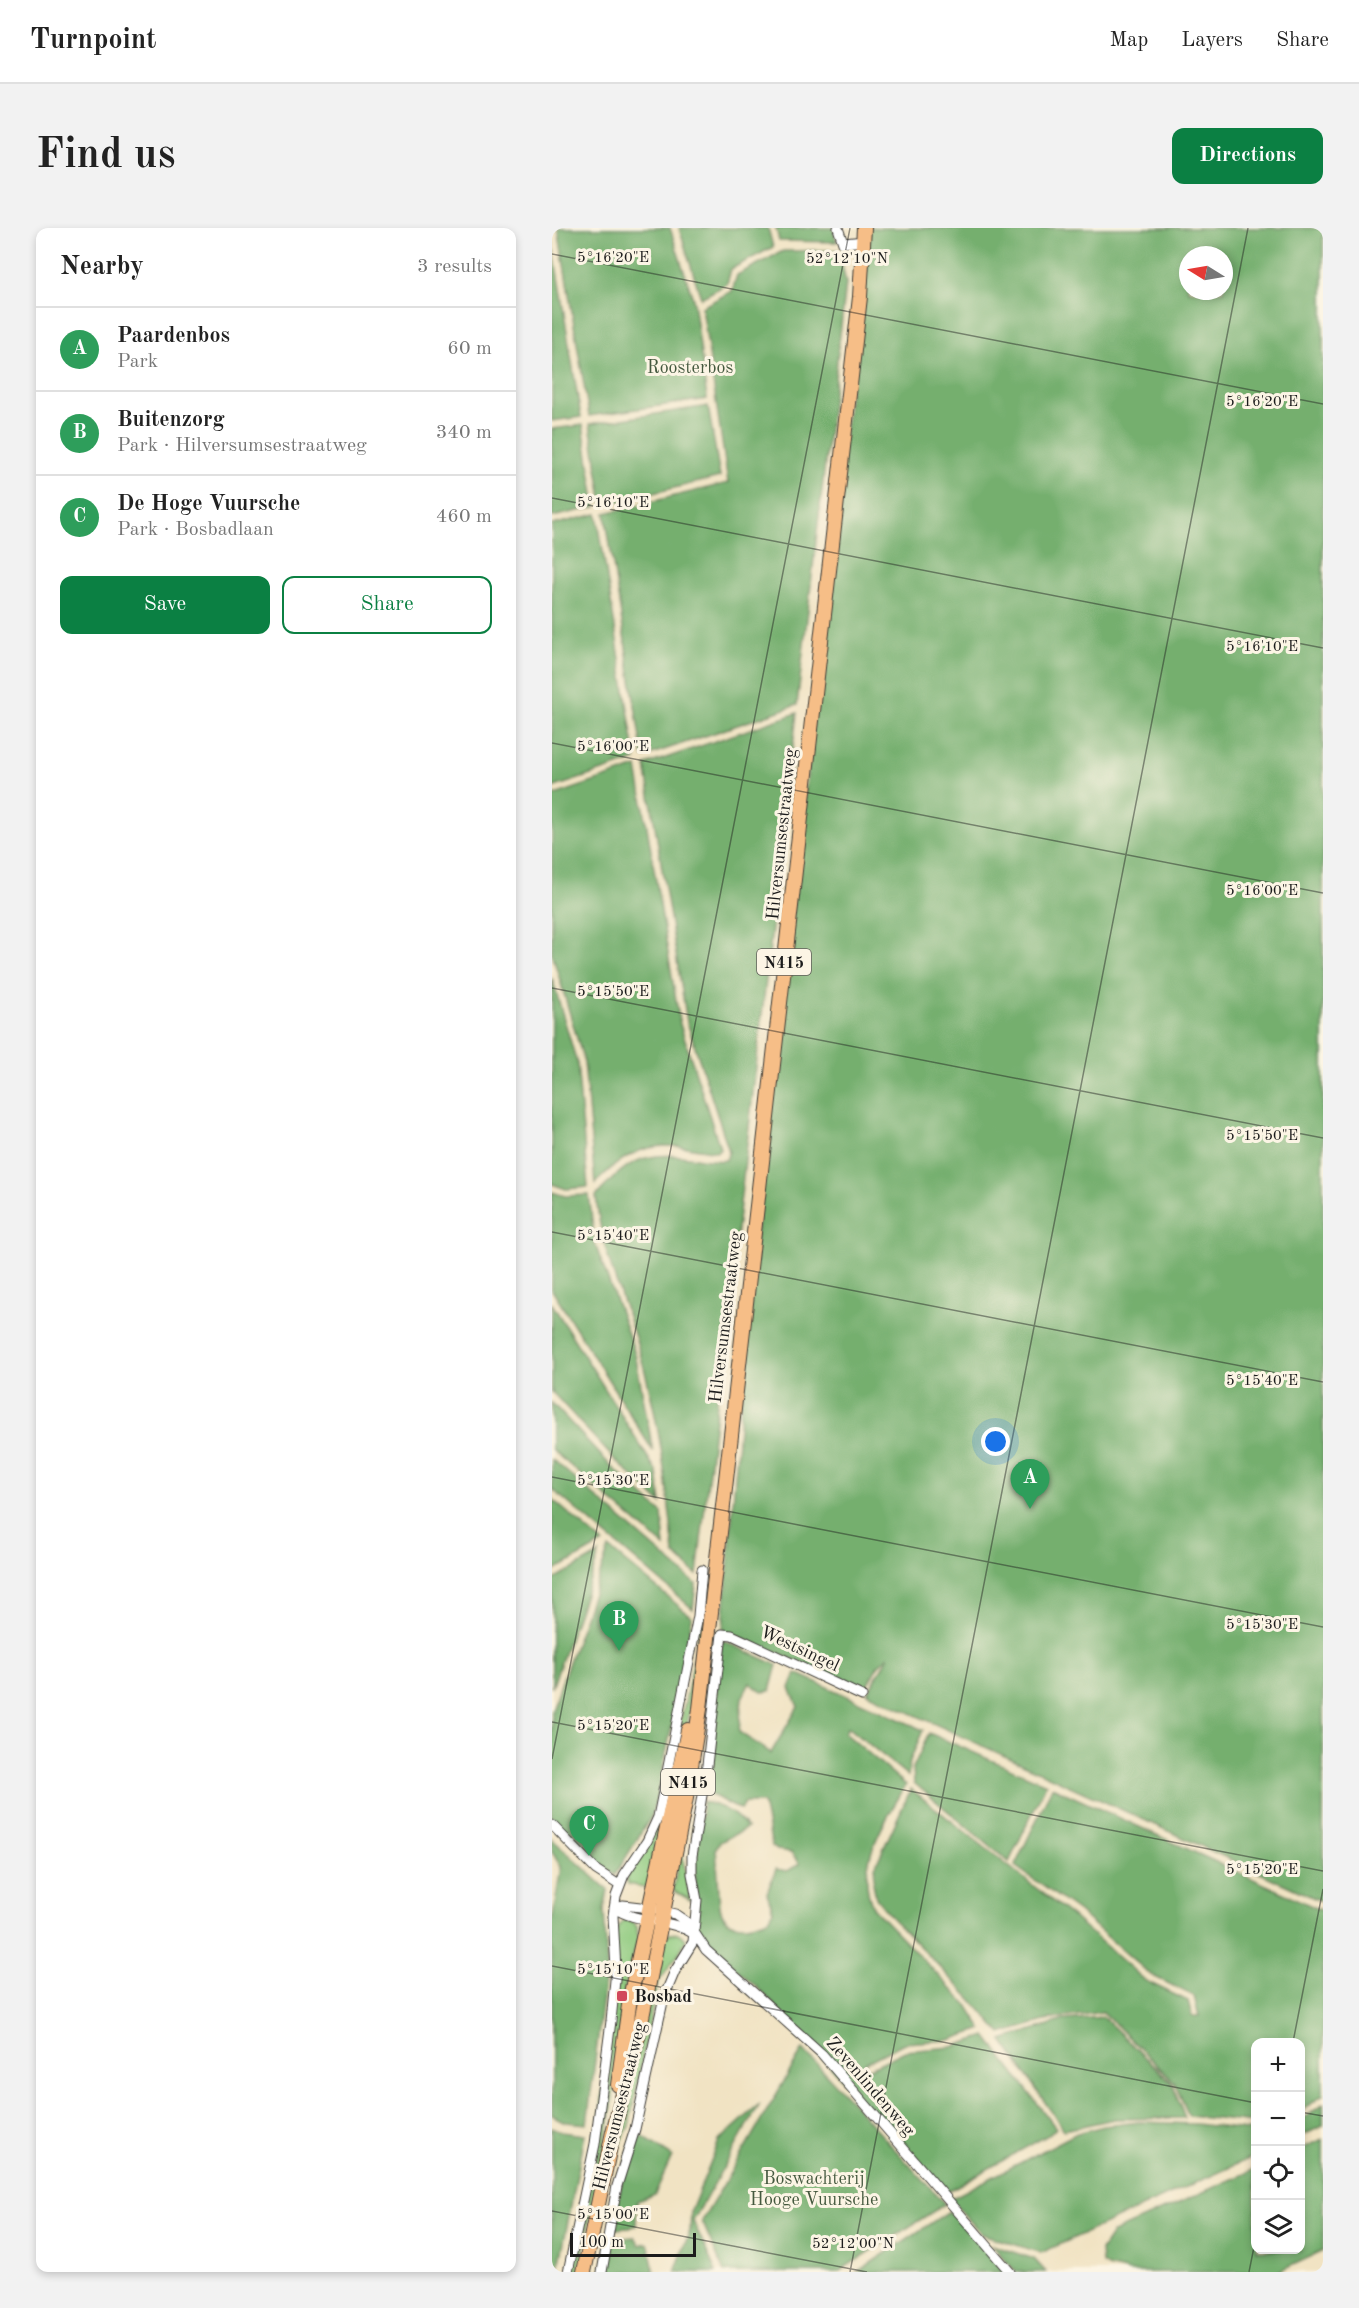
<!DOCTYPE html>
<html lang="en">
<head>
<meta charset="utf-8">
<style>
  body { margin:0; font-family:"Old Standard TT",serif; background:#f2f2f2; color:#222 }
  .controls { position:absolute; right:18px; bottom:18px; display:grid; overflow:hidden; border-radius:12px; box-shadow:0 3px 9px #0003 }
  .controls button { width:54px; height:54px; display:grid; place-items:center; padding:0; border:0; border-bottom:2px solid #e0e0e0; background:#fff; color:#222; font:30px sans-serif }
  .compass { position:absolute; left:627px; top:18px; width:54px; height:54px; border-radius:50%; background:#fff; box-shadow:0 3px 9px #0003; rotate:281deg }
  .scale { position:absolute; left:18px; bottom:15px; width:126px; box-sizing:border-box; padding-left:6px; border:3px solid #1c1c1c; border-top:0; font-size:16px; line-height:21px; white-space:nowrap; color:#1c1c1c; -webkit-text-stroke:4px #fcf5e5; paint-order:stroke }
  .you { position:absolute; left:444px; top:1214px; width:21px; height:21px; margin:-15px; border:4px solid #fff; border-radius:50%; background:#1a73e8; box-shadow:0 0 0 9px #1a73e833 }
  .badge { display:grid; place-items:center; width:39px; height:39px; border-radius:50%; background:#0b8043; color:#fff; font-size:20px; font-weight:700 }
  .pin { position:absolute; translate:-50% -50px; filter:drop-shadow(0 2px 3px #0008) }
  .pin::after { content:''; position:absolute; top:32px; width:21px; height:18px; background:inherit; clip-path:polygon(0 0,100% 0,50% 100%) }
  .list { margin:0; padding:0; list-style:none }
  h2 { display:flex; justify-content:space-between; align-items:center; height:78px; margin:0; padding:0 24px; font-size:26px }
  h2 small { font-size:20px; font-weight:400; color:#767676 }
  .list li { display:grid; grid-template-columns:39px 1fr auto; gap:18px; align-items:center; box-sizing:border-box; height:84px; padding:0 24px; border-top:2px solid #e0e0e0 }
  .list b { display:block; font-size:22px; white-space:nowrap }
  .list p { margin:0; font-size:20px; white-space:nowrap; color:#767676 }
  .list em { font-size:20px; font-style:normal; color:#767676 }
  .actions { display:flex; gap:12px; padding:18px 24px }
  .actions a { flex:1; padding:14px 0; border:2px solid #0b8043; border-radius:12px; text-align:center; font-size:21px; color:#0b8043 }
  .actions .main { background:#0b8043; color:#fff }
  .icon { flex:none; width:33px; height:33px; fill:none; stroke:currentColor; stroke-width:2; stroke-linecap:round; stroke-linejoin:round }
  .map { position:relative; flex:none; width:771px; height:2044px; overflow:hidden; border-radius:12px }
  header { display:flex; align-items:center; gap:36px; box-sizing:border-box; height:84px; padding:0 30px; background:#fff; border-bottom:2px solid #e0e0e0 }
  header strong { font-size:28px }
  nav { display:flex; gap:33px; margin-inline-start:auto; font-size:21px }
  .intro { display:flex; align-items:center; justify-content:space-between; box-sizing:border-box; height:144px; padding:0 36px }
  h1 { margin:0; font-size:42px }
  .button { padding:15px 27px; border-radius:12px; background:#0b8043; color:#fff; font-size:21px; font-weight:700 }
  main { display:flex; gap:36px; padding:0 36px }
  aside { flex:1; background:#fff; border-radius:12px; box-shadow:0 3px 9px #0003 }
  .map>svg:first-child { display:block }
  .green { fill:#90cb80; stroke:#56744e; stroke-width:1.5 }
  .forest { fill:#74af6e; stroke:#486645; stroke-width:1.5; fill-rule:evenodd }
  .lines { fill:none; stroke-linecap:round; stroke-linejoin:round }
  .minor-casing { stroke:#3c3a35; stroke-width:11 }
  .primary-casing { stroke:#3c3a35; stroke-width:16 }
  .minor { stroke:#fff; stroke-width:9 }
  .primary { stroke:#f6be87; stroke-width:14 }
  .ticks { fill:none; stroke:#1c1c1c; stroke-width:1.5; stroke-opacity:0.45 }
  .poi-dot { fill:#d1495b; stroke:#fcf5e5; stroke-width:2 }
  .labels { text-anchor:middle; stroke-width:6; stroke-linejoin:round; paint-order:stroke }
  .shield { fill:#fcf5e5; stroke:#5f5d58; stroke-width:1.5 }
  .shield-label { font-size:16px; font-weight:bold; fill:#1c1c1c }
  .park-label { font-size:18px; fill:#45593f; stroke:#fcf5e5 }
  .street-label { font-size:18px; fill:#1c1c1c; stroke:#fcf5e5 }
  .poi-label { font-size:18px; font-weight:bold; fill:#1c1c1c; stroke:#fcf5e5; text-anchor:start }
  .ticks-label { font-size:15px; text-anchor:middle; fill:#1c1c1c; stroke:#fcf5e5; stroke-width:6; stroke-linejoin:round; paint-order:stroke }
</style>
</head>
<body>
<header>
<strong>Turnpoint</strong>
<nav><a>Map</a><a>Layers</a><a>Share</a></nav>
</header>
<div class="intro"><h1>Find us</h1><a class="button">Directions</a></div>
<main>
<aside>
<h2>Nearby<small>3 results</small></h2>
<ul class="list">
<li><span class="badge" style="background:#2e9e5b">A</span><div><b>Paardenbos</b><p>Park</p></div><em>60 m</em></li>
<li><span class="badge" style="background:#2e9e5b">B</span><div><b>Buitenzorg</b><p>Park · Hilversumsestraatweg</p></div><em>340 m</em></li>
<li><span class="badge" style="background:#2e9e5b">C</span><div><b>De Hoge Vuursche</b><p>Park · Bosbadlaan</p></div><em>460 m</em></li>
</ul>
<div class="actions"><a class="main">Save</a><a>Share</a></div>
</aside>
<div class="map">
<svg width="771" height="2044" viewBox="0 0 771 2044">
  <rect width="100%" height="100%" fill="#fcf5e5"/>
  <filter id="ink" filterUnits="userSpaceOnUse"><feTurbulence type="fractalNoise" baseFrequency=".0167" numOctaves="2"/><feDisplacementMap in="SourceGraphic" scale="12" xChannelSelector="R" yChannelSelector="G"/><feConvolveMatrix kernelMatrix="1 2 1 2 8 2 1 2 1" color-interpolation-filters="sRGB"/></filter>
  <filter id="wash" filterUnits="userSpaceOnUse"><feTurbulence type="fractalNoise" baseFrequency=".008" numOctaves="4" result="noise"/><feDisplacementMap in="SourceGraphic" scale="24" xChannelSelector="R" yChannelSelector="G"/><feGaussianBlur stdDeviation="1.35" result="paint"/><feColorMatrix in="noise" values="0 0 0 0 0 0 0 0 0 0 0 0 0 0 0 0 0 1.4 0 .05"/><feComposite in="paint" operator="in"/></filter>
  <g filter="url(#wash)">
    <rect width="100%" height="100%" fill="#f1e3c3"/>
    <path class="green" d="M153,1358L156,1359L145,1444L133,1507L98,1660L76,1656L74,1650L112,1574L143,1427Z
      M129,1620L138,1672L121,1662Z
      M73,1692L81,1694L85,1699L86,1712L74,1752L60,1879L27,2044H20L46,1917L64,1705L66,1698Z
      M126,1705L134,1711C127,1730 113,1740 105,1757L77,1898L60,1933L108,1715L117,1706Z"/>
    <path class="forest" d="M6,0H118L142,74L155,171L37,188Z
      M127,0H216L221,19L179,41L175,56L149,70Z
      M224,0H281L285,14L227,13Z
      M316,0H771V1674L315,1465L337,1428L326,1438L312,1462L171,1402L198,1061ZM636,27H672V63H636Z
      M0,12L29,189L0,193Z
      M287,22L294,55L245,477L91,529L53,285L176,255L150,79L180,63L185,47L231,23Z
      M156,178L168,249L51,277L38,196Z
      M31,197L44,279L0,289V201Z
      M45,286L84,532L0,560V297Z
      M245,485L145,1347L122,1326C116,1263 108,1198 91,1136C76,1079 49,1028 44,968C75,934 89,923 137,929C150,931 161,934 174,932L177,923L135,794L93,537Z
      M85,539L128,796L168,920L165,924C110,914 83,912 43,956L32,834L0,725V568Z
      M0,750L25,835L36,959L14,961L0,956Z
      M0,964L13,968L37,967L43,1016L83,1125L101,1223L0,1062Z
      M0,1076L105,1244L109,1275L63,1232L0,1164Z
      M0,1175L58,1237L110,1285L113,1319L0,1222Z
      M0,1231L144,1356L141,1381L0,1261Z
      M0,1271L51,1315L0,1344Z
      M57,1320L140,1389L131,1444L105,1569L99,1589L63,1647L36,1630L0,1597V1482Z
      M47,1326L0,1460V1353Z
      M170,1412L225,1437L218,1463L210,1464L198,1455L190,1470L187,1504L219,1525L246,1479L238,1460L244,1445L371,1502L358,1533L356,1548L296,1499L293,1505L354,1557C334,1592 300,1639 322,1681L415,1777L430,1801L398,1812L352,1815L311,1836L316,1841L353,1823L400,1819L434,1808L504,1900L498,1906L393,1965L212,1766L146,1706L143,1642L151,1574C169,1577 184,1585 195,1600L168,1614L164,1620L168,1679C173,1704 201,1698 218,1690L221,1683L215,1665L224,1641L235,1643L248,1636L239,1624L225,1622L220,1618L211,1575H192L190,1581C175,1579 168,1568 153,1565Z
      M377,1505L494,1556L457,1634L362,1555L361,1540Z
      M500,1559L771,1683V1867L749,1883L748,1814H704L703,1895L637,1888L622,1854L551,1784L499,1791L449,1806L420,1772L340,1690L324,1670L321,1655L323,1639L359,1561L522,1690L594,1753L636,1773L640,1788H647L642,1768L599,1747L527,1684L463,1638Z
      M0,1611L56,1662L52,1681L55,1738L35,1896L13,1894L0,1887V1695L9,1639L0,1624Z
      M551,1789L620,1855L633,1890L562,1891L512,1902L450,1812L512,1792Z
      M251,1821L393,1976L286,2044H172L150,1993Z
      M208,1876L141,1993L164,2044H123L138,2003L139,1983L167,1913Z
      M771,1876V1898L749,1908V1892Z
      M587,1894L644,1896L703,1903V1928L489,2025L430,2006L398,1971L525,1905L552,1898Z
      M0,1900L10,1904L33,1907L6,2044H0Z
      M85,1905L120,1928L103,1966L85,1973L84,1997L78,2000L60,2001L74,1934Z
      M771,1911V2023L726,2044H578L555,2039L550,2035L549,2022L561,2004L703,1941L704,2022H748L749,1921Z
      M397,1983L453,2044H305Z
      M83,2009L88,2017L94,2015L97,2017L102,2044H50L58,2010Z
      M440,2017L482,2031L494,2044H464Z"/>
  </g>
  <g filter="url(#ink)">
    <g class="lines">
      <g class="minor-casing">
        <path id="minor" d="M286,0L291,15L313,13
          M0,1597L44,1642L67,1657
          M62,1680L71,1677L97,1680L123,1686L136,1695L154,1722L270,1826L458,2044
          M62,1680C86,1696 118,1690 142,1706
          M16,2044L43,1916L59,1793L64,1742L61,1688L64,1668L72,1647L95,1613L106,1589L146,1388L150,1342
          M50,2044L65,1958L83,1901L112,1769L123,1743L141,1714L145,1672L140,1646V1628L155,1537L170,1406L180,1407L310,1468"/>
      </g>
      <g class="primary-casing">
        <path id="primary" d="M66,1857L78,1770L136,1502
          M32,2044L61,1904L86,1809L134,1570L148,1481L308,69L312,0"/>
      </g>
      <use href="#minor" class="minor"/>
      <use href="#primary" class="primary"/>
    </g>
  </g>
  <path class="ticks" d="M0,26L771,176M0,270L771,420M0,515L771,665M0,760L771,910M0,1004L771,1154M0,1249L771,1399M0,1494L771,1643M0,1531L298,0M0,1738L704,1875M741,1814L771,1661M748,1884L771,1888M0,1983L315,2044M298,2044L696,0M697,2044L704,2009"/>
  <rect class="poi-dot" x="64" y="1762" width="12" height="12" rx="3"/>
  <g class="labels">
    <g class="shield">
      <rect x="205" y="721" width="54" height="26" rx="4.5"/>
      <rect x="109" y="1541" width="54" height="26" rx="4.5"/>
    </g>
    <g class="shield-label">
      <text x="232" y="740">N415</text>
      <text x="136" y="1560">N415</text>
    </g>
    <g class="park-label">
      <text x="138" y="145">Roosterbos</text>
      <text x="262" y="1956">Boswachterij<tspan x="262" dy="21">Hooge Vuursche</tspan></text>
    </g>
    <g class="street-label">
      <text transform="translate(229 606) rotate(-84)" y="6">Hilversumsestraatweg</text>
      <text transform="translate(173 1089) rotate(-83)" y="6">Hilversumsestraatweg</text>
      <text transform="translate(248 1420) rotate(25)" y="6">Westsingel</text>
      <text transform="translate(319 1858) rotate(49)" y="6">Zevenlindenweg</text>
      <text transform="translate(67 1878) rotate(-76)" y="6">Hilversumsestraatweg</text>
    </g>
    <g class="poi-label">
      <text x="82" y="1774">Bosbad</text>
    </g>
  </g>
  <g class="ticks-label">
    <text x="61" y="34">5°16'20"E</text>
    <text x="295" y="35">52°12'10"N</text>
    <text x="710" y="178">5°16'20"E</text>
    <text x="61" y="279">5°16'10"E</text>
    <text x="710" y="423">5°16'10"E</text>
    <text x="61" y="523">5°16'00"E</text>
    <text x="710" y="667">5°16'00"E</text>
    <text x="61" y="768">5°15'50"E</text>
    <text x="710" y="912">5°15'50"E</text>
    <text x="61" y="1012">5°15'40"E</text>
    <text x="710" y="1157">5°15'40"E</text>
    <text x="61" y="1257">5°15'30"E</text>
    <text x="710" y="1401">5°15'30"E</text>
    <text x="61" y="1502">5°15'20"E</text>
    <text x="710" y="1646">5°15'20"E</text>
    <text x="61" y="1746">5°15'10"E</text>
    <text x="61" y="1991">5°15'00"E</text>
    <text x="301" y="2020">52°12'00"N</text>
  </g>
</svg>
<div class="controls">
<button>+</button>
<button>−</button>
<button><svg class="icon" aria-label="locate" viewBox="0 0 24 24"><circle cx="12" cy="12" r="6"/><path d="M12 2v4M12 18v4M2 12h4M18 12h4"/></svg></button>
<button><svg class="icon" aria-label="layers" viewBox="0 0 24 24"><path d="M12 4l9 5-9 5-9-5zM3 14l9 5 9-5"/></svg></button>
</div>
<svg class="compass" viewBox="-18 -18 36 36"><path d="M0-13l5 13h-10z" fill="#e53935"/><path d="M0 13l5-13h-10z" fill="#767676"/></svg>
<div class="scale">100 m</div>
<div class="you"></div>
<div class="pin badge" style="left:478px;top:1281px;background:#2e9e5b">A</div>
<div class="pin badge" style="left:67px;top:1423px;background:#2e9e5b">B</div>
<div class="pin badge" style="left:37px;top:1628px;background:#2e9e5b">C</div>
</div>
</main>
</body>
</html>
